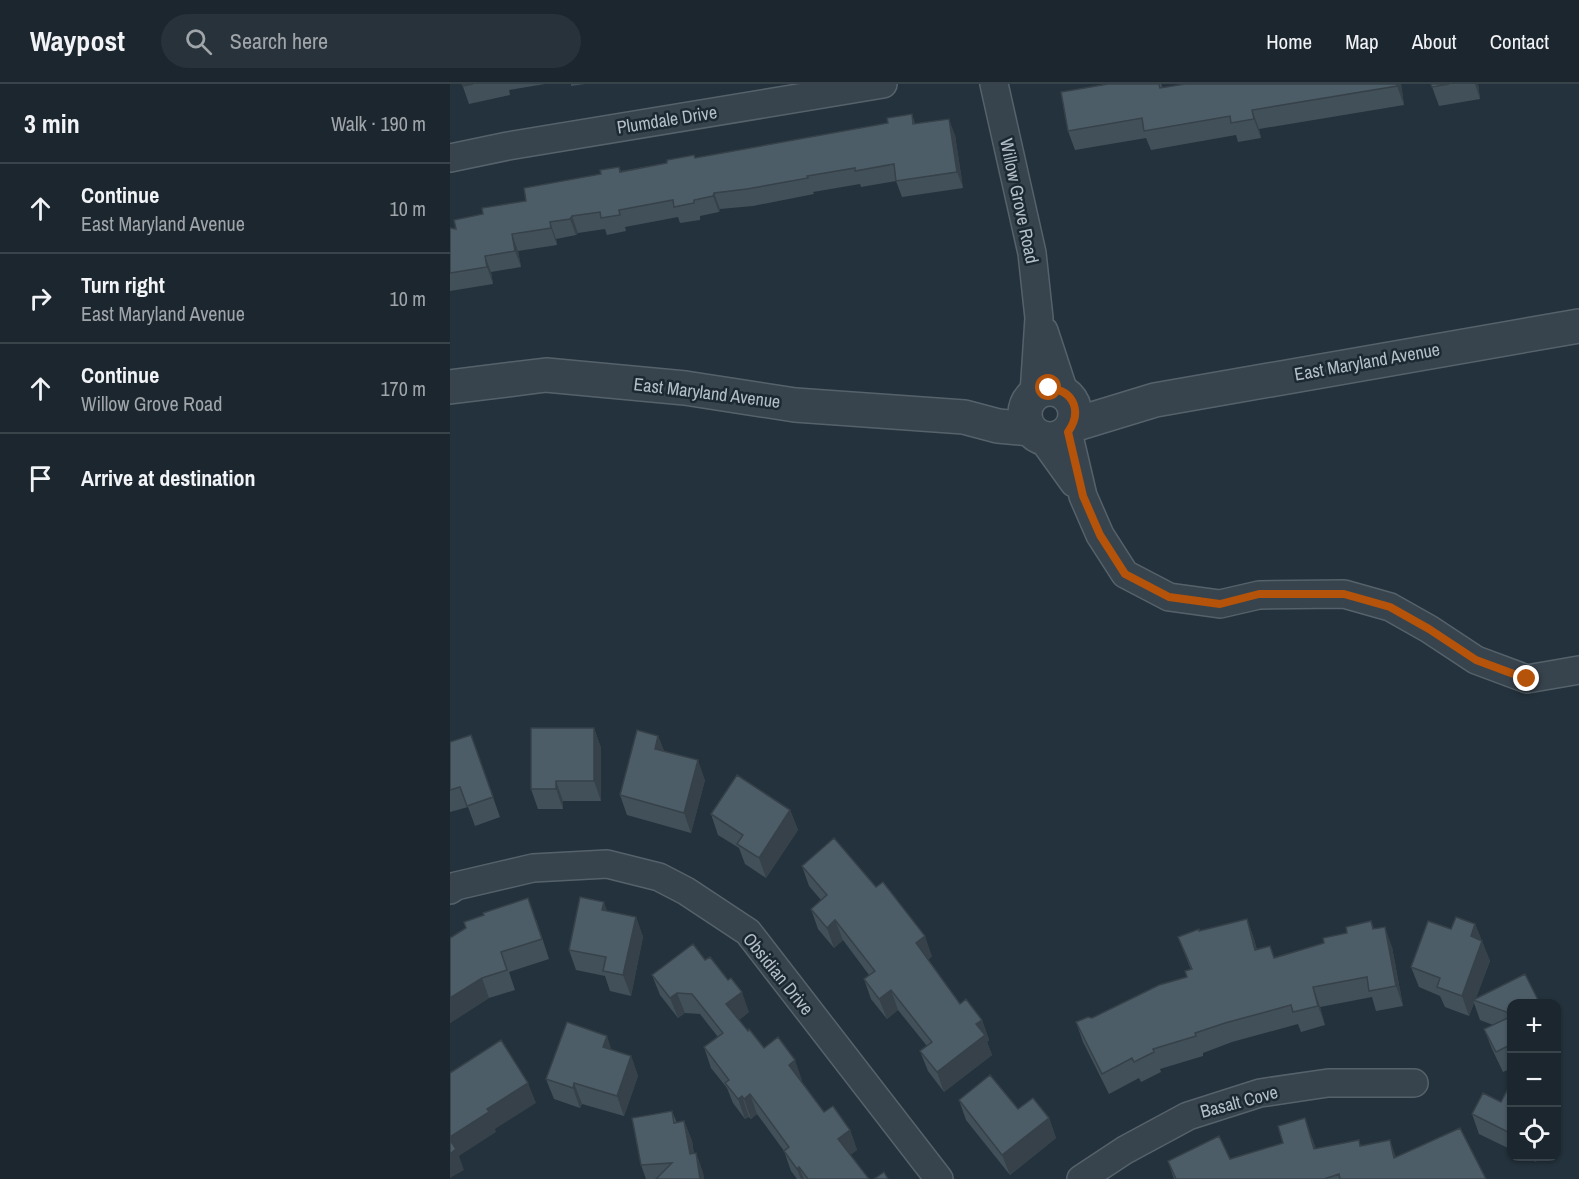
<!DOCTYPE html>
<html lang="en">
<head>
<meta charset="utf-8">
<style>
  body { margin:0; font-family:"Archivo Narrow",sans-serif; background:#28323a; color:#f1f3f6 }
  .controls { position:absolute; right:18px; bottom:18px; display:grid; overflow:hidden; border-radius:12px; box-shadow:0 2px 4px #0004 }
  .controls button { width:54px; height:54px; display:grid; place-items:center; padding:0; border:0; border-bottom:2px solid #39434a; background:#1b262e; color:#f1f3f6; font:30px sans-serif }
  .stop { position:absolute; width:18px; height:18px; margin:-14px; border:4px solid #b45309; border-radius:50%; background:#fff }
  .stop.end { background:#b45309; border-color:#fff; box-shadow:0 2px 6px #0008 }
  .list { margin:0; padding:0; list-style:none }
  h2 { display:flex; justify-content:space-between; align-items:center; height:78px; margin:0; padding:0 24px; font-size:26px }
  h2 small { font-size:20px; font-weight:400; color:#a0a5aa }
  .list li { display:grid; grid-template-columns:39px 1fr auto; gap:18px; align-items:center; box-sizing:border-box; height:90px; padding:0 24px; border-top:2px solid #39434a }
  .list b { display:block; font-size:22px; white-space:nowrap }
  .list p { margin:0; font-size:20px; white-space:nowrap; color:#a0a5aa }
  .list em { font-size:20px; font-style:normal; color:#a0a5aa }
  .icon { flex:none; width:33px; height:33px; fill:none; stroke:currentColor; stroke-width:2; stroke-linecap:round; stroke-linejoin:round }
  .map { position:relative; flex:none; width:1129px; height:1095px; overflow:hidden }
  header { display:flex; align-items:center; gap:36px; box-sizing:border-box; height:84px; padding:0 30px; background:#1b262e; border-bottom:2px solid #39434a }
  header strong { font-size:28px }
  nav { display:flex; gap:33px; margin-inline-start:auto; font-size:21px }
  .search { width:420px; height:54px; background:#28323a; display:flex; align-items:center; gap:15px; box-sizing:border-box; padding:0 21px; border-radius:33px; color:#a0a5aa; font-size:22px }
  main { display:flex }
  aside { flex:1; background:#1b262e }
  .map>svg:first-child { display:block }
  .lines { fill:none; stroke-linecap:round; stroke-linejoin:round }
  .minor-casing { stroke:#56626b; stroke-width:30 }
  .tertiary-casing { stroke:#56626b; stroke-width:36 }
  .minor { stroke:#38444d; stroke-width:27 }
  .tertiary { stroke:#38444d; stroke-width:33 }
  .wall { fill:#425059 }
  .shaded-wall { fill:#364149 }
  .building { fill:#4d5d68; stroke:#364149; stroke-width:1.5 }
  .route { stroke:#b45309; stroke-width:8 }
  .labels { text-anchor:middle; stroke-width:5; stroke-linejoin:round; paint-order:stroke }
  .street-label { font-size:18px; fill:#b4bfc8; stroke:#1d2932 }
</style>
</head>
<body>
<header>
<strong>Waypost</strong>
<div class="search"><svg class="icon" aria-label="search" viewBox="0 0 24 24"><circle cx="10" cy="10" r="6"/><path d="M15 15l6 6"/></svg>Search here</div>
<nav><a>Home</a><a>Map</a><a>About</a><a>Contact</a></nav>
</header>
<main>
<aside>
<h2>3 min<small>Walk · 190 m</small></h2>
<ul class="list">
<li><svg class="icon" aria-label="ahead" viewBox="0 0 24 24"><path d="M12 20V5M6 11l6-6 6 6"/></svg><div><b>Continue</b><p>East Maryland Avenue</p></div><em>10 m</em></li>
<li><svg class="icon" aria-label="right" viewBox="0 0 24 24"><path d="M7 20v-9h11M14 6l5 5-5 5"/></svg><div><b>Turn right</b><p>East Maryland Avenue</p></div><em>10 m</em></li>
<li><svg class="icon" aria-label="ahead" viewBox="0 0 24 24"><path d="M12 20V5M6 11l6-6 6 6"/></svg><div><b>Continue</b><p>Willow Grove Road</p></div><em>170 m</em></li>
<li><svg class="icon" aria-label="arrive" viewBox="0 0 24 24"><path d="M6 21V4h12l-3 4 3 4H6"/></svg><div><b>Arrive at destination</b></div></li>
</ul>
</aside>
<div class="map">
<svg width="1129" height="1095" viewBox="0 0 1129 1095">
  <rect width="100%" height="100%" fill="#24323d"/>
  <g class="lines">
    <g class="minor-casing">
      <path id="minor" d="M544,0L582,169L589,234L584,310
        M0,74L58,62L433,0
        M594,247L614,308
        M618,348L633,412L650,451L675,490L719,513L770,520L809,511L894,510L940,523L979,545L1026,576L1077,595L1129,586
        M591,353L624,399
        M0,806L6,802L83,784L157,780L209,793L236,807L298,848L489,1095
        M631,1095L675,1066L738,1032L810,1009L878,999H964"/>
    </g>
    <g class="tertiary-casing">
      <path id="tertiary" d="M0,303L96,291L235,304L345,321L514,333L548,342L580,345
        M575 330a25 25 0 1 1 50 0a25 25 0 1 1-50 0Z
        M623,341L705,316L1129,242"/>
    </g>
    <use href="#minor" class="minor"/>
    <use href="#tertiary" class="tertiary"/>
  </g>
  <path class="wall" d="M12,0H95L59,6L60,11L19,20Z
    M121,0H135L121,2Z
    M658,0H711L713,4L951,0L954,21L809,45L811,54L788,58L786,51L701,66L696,54L625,66L618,47Z
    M981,0H1028L1030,15L989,22Z
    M462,30L465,40L505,51L513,104L452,113L446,97L411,103L410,100L363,108L364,110L303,122L270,125L269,128L250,132V136L230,139L228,133L175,143L176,147L157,151L155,145L128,149L126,151L106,155L107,161L68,167L71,183L41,188L43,200L0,207V144L6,145L33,130L76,117L169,83L171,87L290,66L438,39Z
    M144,644L151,664V717H113V725H88L81,705Z
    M21,651L50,733L25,742L18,723L0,728V658Z
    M208,652L214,667L255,696L241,749L177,731L170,711Z
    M340,726L348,746L316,794L295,780L289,764L268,751L261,730Z
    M352,782L482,872L478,876L510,920L532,936L539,956L537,958L542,971L494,1008L478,987L470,967L477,962L448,926L437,935L421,915L414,895L419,891L393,856L384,864L368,845L361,825L371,816L359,802Z
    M157,827L186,833L193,853L181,912L160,907L155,892L126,886L119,866Z
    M86,835L99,875L59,888L65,906L39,914L0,939V854Z
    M797,835L804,855L807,866L825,873L874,859L921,837L924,845L942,863L953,922L926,927L922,913L870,923L875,941L851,948L848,940L782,958L753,969V972L710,985L711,988L691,998L689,994L659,1010L633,958L626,938L642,934L737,893L741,886L728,853Z
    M1025,840L1040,877L1026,914L1062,920V984L1053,988L1042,965L1034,945L1043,941L1030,936L1024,919L1019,932L995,923L990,912L969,903L961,883L1001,845Z
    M255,876L299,928L289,936L298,947L314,964L352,996L351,997L374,1028L400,1046L407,1066L400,1071L419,1095H347L341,1087L334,1067L307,1030L301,1035L299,1033L295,1035L283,1019L277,1004L261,984L254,963L268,953L250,930L235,929L228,934L210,911L202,891Z
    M1107,956L1110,965L1107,964Z
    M161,966L181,972L188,992L174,1032L132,1020L130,1024L104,1015L96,995Z
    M1062,997V1066L1029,1050L1022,1030L1051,1018Z
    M509,1016L568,1025L599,1034L606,1054L560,1091L516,1036Z
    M222,1027L227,1039L234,1037L242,1057L244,1070L246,1069L253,1089L254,1095H196L191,1081Z
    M862,1054L866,1065L909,1056L911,1062L946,1073L1036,1095H724L718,1077L780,1075Z
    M1074,1072H1088L1086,1078Z"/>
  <path class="shaded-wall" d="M947,0H951L954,21L947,2Z
    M1025,0H1028L1030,15Z
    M802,26L809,45L811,54L804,35Z
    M499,35L505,51L513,104L507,88Z
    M264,109L270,125L269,128L263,112Z
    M122,132L128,149L126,151L120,135Z
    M100,138L106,155L107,161L101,144Z
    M62,150L68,167L71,183L65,167Z
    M35,172L41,188L43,200L37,183Z
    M144,644L151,664V717L144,697Z
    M208,652L216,672L205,665Z
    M248,676L255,696L241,749L234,729Z
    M106,697L113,717V725L106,705Z
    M340,726L348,746L316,794L309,774Z
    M154,818L161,838L152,826Z
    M186,833L193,853L181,912L173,891Z
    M797,835L804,855L812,886L805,866Z
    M385,836L393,856L384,864L377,844Z
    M1025,840L1040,877L1025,917L1023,916L1024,919L1019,932L1012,912L1021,852Z
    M935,843L942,863L953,922L946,902Z
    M475,852L482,872L473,879L466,859Z
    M32,894L39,914L0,939V914Z
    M863,903L870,923L875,941L868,922Z
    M441,906L448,926L437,935L429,915Z
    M292,908L299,928L284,940L276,920Z
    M227,909L235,929L228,934L220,914Z
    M532,936L539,956L537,958L542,971L494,1008L487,988L526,940Z
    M157,952L164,973L153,963Z
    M181,972L188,992L174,1032L167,1012Z
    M345,976L352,996L346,1001L339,981Z
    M78,999L86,1019L45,1045L46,1048L9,1072L14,1086L0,1094V1053L37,1025Z
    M124,999L132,1020L130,1024L123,1004Z
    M300,1010L307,1030L301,1035L294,1015Z
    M1107,1011L1111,1022L1107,1031Z
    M292,1012L299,1033L295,1035L288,1015Z
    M599,1034L606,1054L560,1091L552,1071Z
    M855,1034L862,1054L872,1086L864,1065Z
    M234,1037L242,1057L247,1090L240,1070Z
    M400,1046L407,1066L395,1075L388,1055Z
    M940,1056L947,1076L944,1074Z
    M246,1069L253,1089L254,1095H250Z
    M1084,1072H1088L1086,1078Z
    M349,1083L354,1095H351L347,1085Z"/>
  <path class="building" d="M12,0H23L13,2Z
    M658,0H709L710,4L735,0H947V2L802,26L804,35L781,39L780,32L694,47L692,34L618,47L611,8Z
    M981,0H999L982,3Z
    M462,30L463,40L499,35L507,88L446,97L444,80L405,87V84L357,92L358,94L297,105L264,109L263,112L244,116V119L224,123L223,116L169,126L170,131L151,134L150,128L122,132L120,135L100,138L101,144L62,150L65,167L35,172L37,183L0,189V144L6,145L4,136L33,130L32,124L76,117L74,104L151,90L150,86L169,83L170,88L217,79V76L244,71L245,74L438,39L437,34Z
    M81,644H144V697H106V705H81Z
    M187,646L208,652L205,665L248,676L234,729L170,711Z
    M21,651L43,713L17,722L10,703L0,706V658Z
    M287,691L340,726L309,774L287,760L293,751L261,730Z
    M384,754L426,803L433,798L475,852L466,859L510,920L516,915L532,936L526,940L535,951L487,988L470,967L482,958L441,906L429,915L414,895L425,887L385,836L377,844L361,825L377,811L352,782Z
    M130,813L154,818L152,826L186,833L173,891L153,887L156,873L119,866Z
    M78,814L92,855L51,868L57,886L32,894L0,914V854L16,844L14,838L34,831L33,829Z
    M1006,833L1025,840L1021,852L1032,857L1012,912L987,903L990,894L961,883L978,837L1001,845Z
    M797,835L805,866L820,862L824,874L874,859L873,854L897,849L896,843L921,837L923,845L935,843L946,902L919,907L917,893L863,903L868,922L843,928L841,921L775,939L745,949L746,952L703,965L704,968L684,978L682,974L652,990L626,938L638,933L642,934L709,901L737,893L735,887L742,885L728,853L749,845V847Z
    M243,860L255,876L260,873L278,896L281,894L292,908L276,920L298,947L299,945L314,964L328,953L345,976L339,981L374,1028L383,1022L400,1046L388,1055L419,1095H358L349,1083L347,1085L334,1067L339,1063L300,1010L294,1015L292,1012L288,1015L275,999L279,996L254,963L273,949L242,910L227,909L220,914L202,891Z
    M1075,890L1090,920H1062V930L1023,916Z
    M1062,932V960L1046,968L1034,945Z
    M117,938L157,952L153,963L181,972L167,1012L124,999L123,1004L96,995Z
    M51,956L78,999L37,1025L39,1028L0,1053V989Z
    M540,991L568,1025L583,1014L599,1034L552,1071L509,1016Z
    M1062,997V1050L1022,1030L1033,1009L1051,1018Z
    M222,1027L224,1039L234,1037L240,1070L246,1069L250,1095H206L222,1079L191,1081L182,1034Z
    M855,1034L864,1065L909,1056L910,1062L940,1056L944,1074L1010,1044L1036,1095H890L889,1090L874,1095H726L718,1077L769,1052L780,1075L833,1059L828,1042Z
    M0,1056L6,1065L0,1070Z
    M434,1088L438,1095H424Z"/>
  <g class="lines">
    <path class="route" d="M599,304C625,307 632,328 618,348L633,412L650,451L675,490L719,513L770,520L809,510H894L940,523L979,545L1026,576L1077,595"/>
  </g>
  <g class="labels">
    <g class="street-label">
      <text transform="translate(217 36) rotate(-9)" y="6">Plumdale Drive</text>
      <text transform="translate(569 117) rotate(78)" y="6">Willow Grove Road</text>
      <text transform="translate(917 278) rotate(-10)" y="6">East Maryland Avenue</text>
      <text transform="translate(257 309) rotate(7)" y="6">East Maryland Avenue</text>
      <text transform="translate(328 890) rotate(51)" y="6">Obsidian Drive</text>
      <text transform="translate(789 1018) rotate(-15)" y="6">Basalt Cove</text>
    </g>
  </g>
</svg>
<div class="controls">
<button>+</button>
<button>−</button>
<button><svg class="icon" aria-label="locate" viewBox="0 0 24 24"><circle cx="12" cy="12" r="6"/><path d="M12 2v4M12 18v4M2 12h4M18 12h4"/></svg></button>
</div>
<div class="stop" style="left:599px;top:304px"></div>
<div class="stop end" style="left:1077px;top:595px"></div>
</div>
</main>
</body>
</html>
